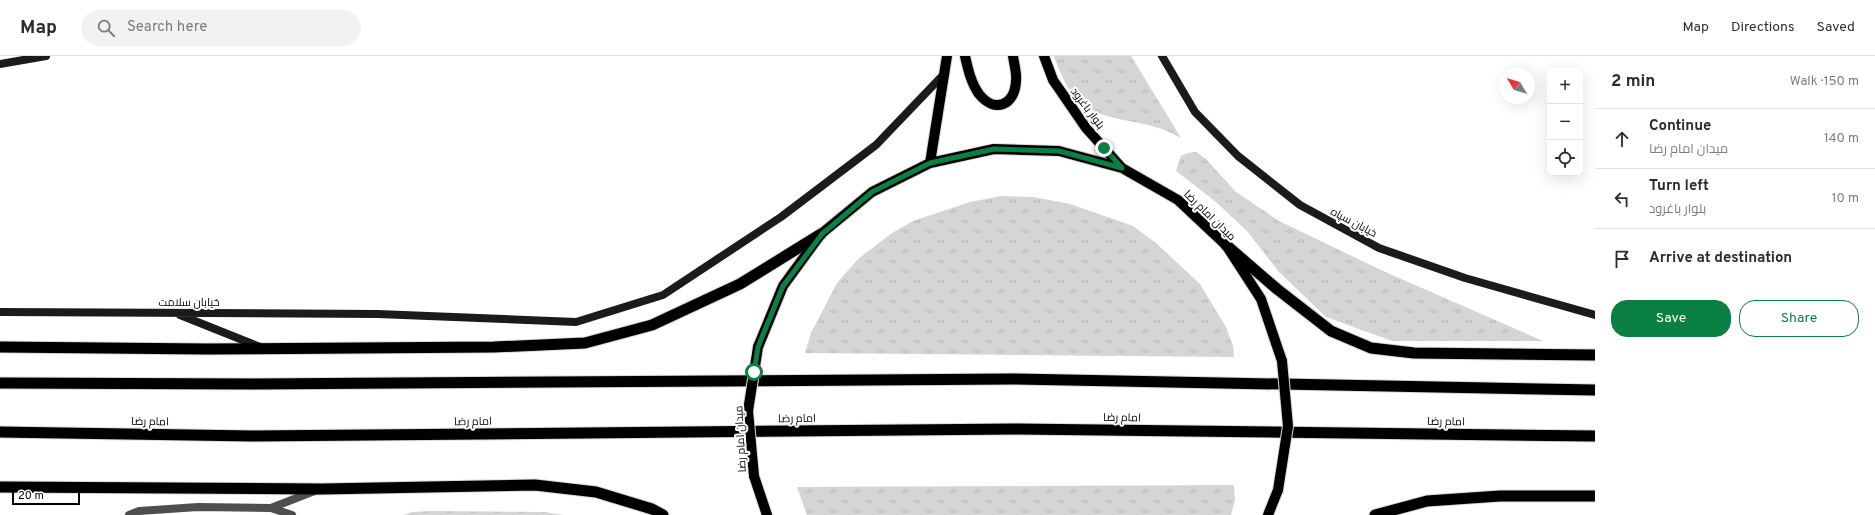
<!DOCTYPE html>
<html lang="en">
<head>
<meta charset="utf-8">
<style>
  body { margin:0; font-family:Overpass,Cairo,sans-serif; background:#f2f2f3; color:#2b2b33 }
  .controls { position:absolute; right:12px; top:12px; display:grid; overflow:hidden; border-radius:8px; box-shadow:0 4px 16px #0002 }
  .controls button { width:36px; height:36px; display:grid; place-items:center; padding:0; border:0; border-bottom:1px solid #e1e1e2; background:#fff; color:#2b2b33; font:20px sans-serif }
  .compass { position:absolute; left:1499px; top:12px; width:36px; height:36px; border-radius:50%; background:#fff; box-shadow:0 4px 16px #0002; rotate:308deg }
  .scale { position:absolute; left:12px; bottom:10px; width:68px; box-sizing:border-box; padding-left:4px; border:2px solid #000; border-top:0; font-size:11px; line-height:14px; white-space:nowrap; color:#000; -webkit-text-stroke:3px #fff; paint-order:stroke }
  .stop { position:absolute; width:12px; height:12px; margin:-9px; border:3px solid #0b8043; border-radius:50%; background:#fff }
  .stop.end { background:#0b8043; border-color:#fff; box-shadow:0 1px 4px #0008 }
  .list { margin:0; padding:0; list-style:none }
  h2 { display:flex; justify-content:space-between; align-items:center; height:52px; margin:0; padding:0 16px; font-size:17px }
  h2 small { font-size:13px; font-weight:400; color:#7c7c81 }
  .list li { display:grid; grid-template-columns:26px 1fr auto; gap:12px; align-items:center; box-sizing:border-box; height:60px; padding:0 16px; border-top:1px solid #e1e1e2 }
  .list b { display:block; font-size:15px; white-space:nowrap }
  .list p { margin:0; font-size:13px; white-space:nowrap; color:#7c7c81 }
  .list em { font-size:13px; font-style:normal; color:#7c7c81 }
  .actions { display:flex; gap:8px; padding:12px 16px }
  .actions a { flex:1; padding:9px 0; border:1px solid #0b8043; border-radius:16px; text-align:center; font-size:14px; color:#0b8043 }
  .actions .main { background:#0b8043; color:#fff }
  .icon { flex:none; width:22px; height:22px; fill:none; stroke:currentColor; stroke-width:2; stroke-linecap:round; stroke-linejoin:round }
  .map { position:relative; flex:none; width:1595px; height:459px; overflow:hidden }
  header { display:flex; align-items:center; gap:24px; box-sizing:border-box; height:56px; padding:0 20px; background:#fff; border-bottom:1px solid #e1e1e2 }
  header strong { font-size:19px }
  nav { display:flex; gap:22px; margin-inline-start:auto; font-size:14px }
  .search { width:280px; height:36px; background:#f2f2f3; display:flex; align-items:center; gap:10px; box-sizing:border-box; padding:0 14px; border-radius:22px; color:#7c7c81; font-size:15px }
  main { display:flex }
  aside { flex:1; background:#fff }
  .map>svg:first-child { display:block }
  .grass { fill:url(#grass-tufts) }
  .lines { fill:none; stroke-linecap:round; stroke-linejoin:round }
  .primary-casing { stroke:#dbdbdb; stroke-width:12 }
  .trunk-casing { stroke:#dbdbdb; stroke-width:13 }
  .service { stroke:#4e4e4e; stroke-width:8 }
  .tertiary { stroke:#4e4e4e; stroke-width:8 }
  .secondary { stroke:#1b1b1b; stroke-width:8 }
  .primary { stroke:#000; stroke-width:10 }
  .trunk { stroke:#000; stroke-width:11 }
  .primary-bridge-casing { stroke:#dbdbdb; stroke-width:12; stroke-linecap:butt }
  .primary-bridge { stroke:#000; stroke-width:10 }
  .route { stroke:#0b8043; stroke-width:5 }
  .labels { text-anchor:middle; stroke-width:4; stroke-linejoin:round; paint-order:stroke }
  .street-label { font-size:11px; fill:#000; stroke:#fff }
</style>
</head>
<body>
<header>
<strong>Map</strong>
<div class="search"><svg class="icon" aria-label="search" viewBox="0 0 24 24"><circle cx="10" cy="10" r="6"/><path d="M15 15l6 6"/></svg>Search here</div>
<nav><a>Map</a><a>Directions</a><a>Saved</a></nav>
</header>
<main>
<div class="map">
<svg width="1595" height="459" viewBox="0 0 1595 459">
  <defs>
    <pattern id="grass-tufts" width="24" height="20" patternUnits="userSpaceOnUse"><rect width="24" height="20" fill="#d5d5d5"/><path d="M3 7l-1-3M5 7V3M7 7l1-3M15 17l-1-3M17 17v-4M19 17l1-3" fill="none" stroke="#b5b5b5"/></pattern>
  </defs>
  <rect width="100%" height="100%" fill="#fff"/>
  <path class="grass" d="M1054,0H1131L1181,82C1173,78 1164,73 1155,71C1132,64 1099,63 1079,46C1069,37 1058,13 1054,0Z
    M1196,96L1206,103L1236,136L1279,165L1383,215L1543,285H1392L1326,261L1278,215L1248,176L1216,146L1176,115L1181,100L1188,97Z
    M1001,140L1033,141L1070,148L1133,170L1156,187L1200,228L1226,271L1233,290L1234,301L805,297L811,277L837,227L858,203L892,177L913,165L970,146Z
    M1234,429L1235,444L1231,459H807L797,431Z
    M434,455L544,456L565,459H403L412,456Z"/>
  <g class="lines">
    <g class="primary-casing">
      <path id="primary" d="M965,0C968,13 971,27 979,38C995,58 1015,49 1016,25C1017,17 1014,8 1013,0
        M1044,0L1053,24L1086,72L1122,112
        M930,107L947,0
        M758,291L783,230L821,178L872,136L930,107L994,93L1059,95L1122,112L1178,144L1226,189L1261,243L1282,305
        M754,420L767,459
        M1268,459L1278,434"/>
    </g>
    <g class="trunk-casing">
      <path id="trunk" d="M1226,189L1277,233L1331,275L1371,292L1414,297L1595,299
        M0,291L207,293L494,291L585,287L652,269L740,228L821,178
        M0,327L254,328L1012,323L1595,334
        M0,376L253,380L1016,373L1595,380
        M0,431L322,433L535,429L596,436L652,453L663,459
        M1375,459L1427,445L1500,440H1595"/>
    </g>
    <path class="service" d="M271,452L292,459"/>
    <path class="tertiary" d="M129,459L139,455L198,451L271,452L317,434"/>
    <path class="secondary" d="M1162,0L1195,56L1238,100L1300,149L1379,192L1465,222L1595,259
      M0,8L46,0
      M0,256L378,258L576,266L663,239L781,161L876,89L945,17
      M180,259L260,291"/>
    <use href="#primary" class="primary"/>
    <use href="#trunk" class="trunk"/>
    <g class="primary-bridge-casing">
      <path id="primary-bridge" d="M754,420L748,355L758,291
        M1278,434L1288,370L1282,305"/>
    </g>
    <use href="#primary-bridge" class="primary-bridge"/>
  </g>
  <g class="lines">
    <path class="route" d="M754,316L758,291L783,230L822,178L872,136L930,107L994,93L1059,95L1122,112L1104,92"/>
  </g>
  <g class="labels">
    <g class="street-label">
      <text transform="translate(1088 52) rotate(53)" y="4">بلوار باغرود</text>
      <text transform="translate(1210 159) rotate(44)" y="4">میدان امام رضا</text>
      <text transform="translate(1354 166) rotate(28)" y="4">خیابان سپاه</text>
      <text x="189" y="250">خیابان سلامت</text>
      <text transform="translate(1122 361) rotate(1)" y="4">امام رضا</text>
      <text transform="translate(797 362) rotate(-1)" y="4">امام رضا</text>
      <text transform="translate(150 365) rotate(1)" y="4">امام رضا</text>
      <text transform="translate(473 365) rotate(-1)" y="4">امام رضا</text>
      <text transform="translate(1446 365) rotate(1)" y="4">امام رضا</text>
      <text transform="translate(740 383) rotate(-93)" y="4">میدان امام رضا</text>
    </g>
  </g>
</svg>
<div class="controls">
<button>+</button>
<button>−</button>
<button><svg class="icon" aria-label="locate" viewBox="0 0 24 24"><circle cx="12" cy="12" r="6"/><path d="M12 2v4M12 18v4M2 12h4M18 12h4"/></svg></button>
</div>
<svg class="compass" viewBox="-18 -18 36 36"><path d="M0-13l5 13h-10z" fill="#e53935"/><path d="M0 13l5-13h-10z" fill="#7c7c81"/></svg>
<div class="scale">20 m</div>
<div class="stop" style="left:754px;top:316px"></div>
<div class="stop end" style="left:1104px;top:92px"></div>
</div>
<aside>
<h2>2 min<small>Walk · 150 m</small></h2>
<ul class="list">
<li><svg class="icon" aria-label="ahead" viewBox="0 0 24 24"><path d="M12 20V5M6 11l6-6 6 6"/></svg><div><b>Continue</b><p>میدان امام رضا</p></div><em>140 m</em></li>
<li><svg class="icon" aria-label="left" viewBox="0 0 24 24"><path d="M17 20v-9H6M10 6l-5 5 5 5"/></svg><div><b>Turn left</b><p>بلوار باغرود</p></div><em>10 m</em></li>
<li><svg class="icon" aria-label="arrive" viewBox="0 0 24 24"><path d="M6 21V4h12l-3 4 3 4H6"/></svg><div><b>Arrive at destination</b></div></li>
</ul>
<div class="actions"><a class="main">Save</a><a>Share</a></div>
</aside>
</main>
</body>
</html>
